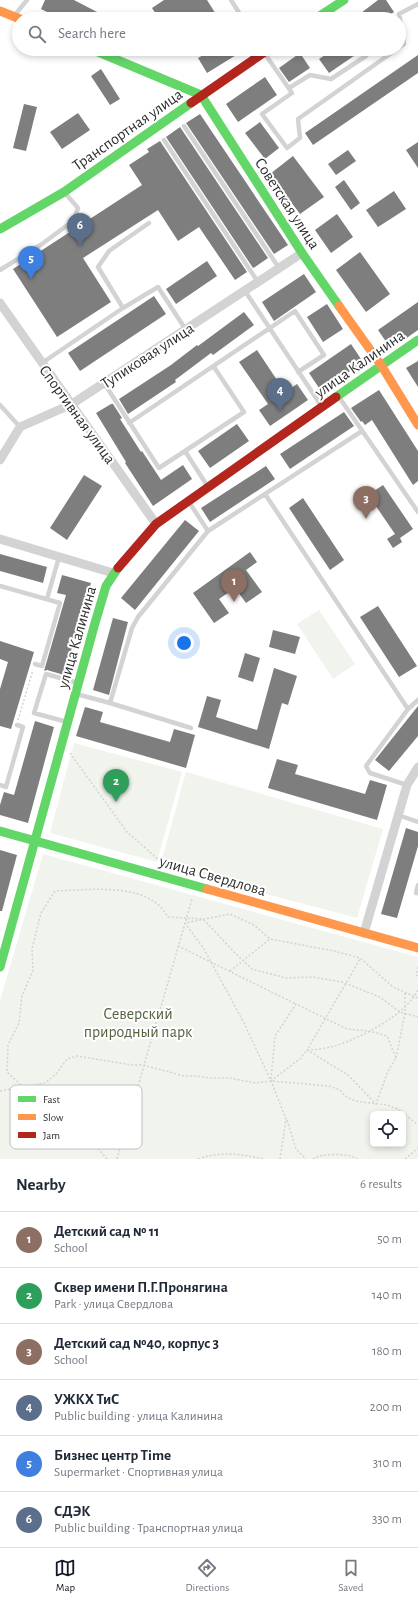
<!DOCTYPE html>
<html lang="en">
<head>
<meta charset="utf-8">
<style>
  body { margin:0; font-family:"Alegreya Sans",sans-serif; background:#f2f2f3; color:#1f2937 }
  .controls { position:absolute; right:12px; bottom:12px; display:grid; overflow:hidden; border-radius:6px; box-shadow:0 2px 6px #0003 }
  .controls button { width:36px; height:36px; display:grid; place-items:center; padding:0; border:0; border-bottom:1px solid #e0e1e3; background:#fff; color:#1f2937; font:20px sans-serif }
  .you { position:absolute; left:184px; top:643px; width:14px; height:14px; margin:-10px; border:3px solid #fff; border-radius:50%; background:#1a73e8; box-shadow:0 0 0 6px #1a73e833 }
  .badge { display:grid; place-items:center; width:26px; height:26px; border-radius:50%; background:#111827; color:#fff; font-size:13px; font-weight:700 }
  .pin { position:absolute; translate:-50% -33px; filter:drop-shadow(0 1px 2px #0008) }
  .pin::after { content:''; position:absolute; top:21px; width:14px; height:12px; background:inherit; clip-path:polygon(0 0,100% 0,50% 100%) }
  .list { margin:0; padding:0; list-style:none }
  h2 { display:flex; justify-content:space-between; align-items:center; height:52px; margin:0; padding:0 16px; font-size:17px }
  h2 small { font-size:13px; font-weight:400; color:#747a83 }
  .list li { display:grid; grid-template-columns:26px 1fr auto; gap:12px; align-items:center; box-sizing:border-box; height:56px; padding:0 16px; border-top:1px solid #e0e1e3 }
  .list b { display:block; font-size:15px; white-space:nowrap }
  .list p { margin:0; font-size:13px; white-space:nowrap; color:#747a83 }
  .list em { font-size:13px; font-style:normal; color:#747a83 }
  .icon { flex:none; width:22px; height:22px; fill:none; stroke:currentColor; stroke-width:2; stroke-linecap:round; stroke-linejoin:round }
  .map { position:relative; flex:none; width:418px; height:1159px; overflow:hidden }
  .search { position:absolute; background:#fff; box-shadow:0 2px 6px #0003; left:12px; right:12px; top:12px; height:44px; display:flex; align-items:center; gap:10px; box-sizing:border-box; padding:0 14px; border-radius:22px; color:#747a83; font-size:15px }
  .sheet { height:388px; background:#fff }
  nav { display:flex; justify-content:space-around; align-items:center; box-sizing:border-box; height:56px; border-top:1px solid #e0e1e3; background:#fff; font-size:11px; color:#747a83 }
  nav a { display:grid; justify-items:center; gap:2px }
  nav .on { color:#111827 }
  .map>svg:first-child { display:block }
  .green { fill:#f1f3ed; fill-rule:evenodd }
  .building { fill:#7e7e7e }
  .lines { fill:none; stroke-linecap:round; stroke-linejoin:round }
  .path { stroke:#d3d3d3; stroke-width:1.5; stroke-dasharray:2 2; stroke-linecap:butt }
  .lane { stroke:#d3d3d3; stroke-width:4.5 }
  .street { stroke:#d3d3d3; stroke-width:9 }
  .fast { stroke:#63d668; stroke-width:9 }
  .slow { stroke:#ff974d; stroke-width:9 }
  .jam { stroke:#b3261e; stroke-width:9 }
  .labels { text-anchor:middle; stroke-width:4; stroke-linejoin:round; paint-order:stroke }
  .street-label { font-size:16px; fill:#2e2e2e; stroke:#fff }
  .park-label { font-size:16px; fill:#526441; stroke:#fff }
  .key { fill:#fff; stroke:#c0c0c0; stroke-width:1 }
  .key-label { font-size:11px; fill:#2e2e2e }
</style>
</head>
<body>
<div class="map">
<svg width="418" height="1159" viewBox="0 0 418 1159">
  <rect width="100%" height="100%" fill="#fff"/>
  <path class="green" d="M319,610L355,664L333,679L297,624Z
    M74,743L182,772L157,862L50,833Z
    M186,772L383,829L357,918L160,866Z
    M43,854L418,957V1159H0V1001ZM373,1114H403V1144H373Z"/>
  <path class="building" d="M45,0H74L99,13L96,19H61L41,9Z
    M164,0H207L219,19H159L152,8Z
    M378,0H386L394,12L384,19H365L361,13Z
    M214,49H246L207,73L198,58Z
    M334,49H364L329,73L319,59Z
    M300,53L310,68L289,82L279,68Z
    M418,55V73L313,145L305,133Z
    M101,69L120,99L110,105L91,76Z
    M265,77L277,95L238,122L226,104Z
    M24,104L37,107L26,151L13,148Z
    M78,113L90,130L62,149L50,132Z
    M200,114L288,245L274,254L186,123Z
    M260,122L279,148L265,159L245,133Z
    M180,127L268,258L255,267L253,268L166,137Z
    M160,141L247,272L235,280L199,227L178,241L158,210L83,258L111,302L57,337L13,269L142,185L129,165L149,152L147,149Z
    M418,142V168L406,150Z
    M348,150L356,161L336,175L328,164Z
    M293,156L324,197L300,214L270,174Z
    M344,180L360,203L351,210L335,187Z
    M394,191L406,209L378,227L366,210Z
    M337,214L353,237L331,253L315,230Z
    M360,252L390,294L366,312L336,270Z
    M207,261L217,276L176,304L166,289Z
    M304,274L316,292L274,321L262,302Z
    M154,296L166,314L80,371L68,353Z
    M418,302V330L391,349L378,330Z
    M327,304L343,329L323,342L307,317Z
    M244,312L254,325L213,355L211,353L175,380L176,382L128,414L119,399L171,365L197,345L198,346Z
    M351,344L363,362L321,391L309,373Z
    M257,350L285,392L297,384L308,400L270,426L259,410L268,404L239,362Z
    M418,361V387L406,368Z
    M379,390L418,451V481L413,485L372,420L365,425L362,421L361,422L351,408Z
    M111,404H113L122,418L120,419L141,452L142,451L161,480L183,465L192,479L153,506L125,463L126,462L96,413Z
    M344,412L354,426L290,469L280,454Z
    M237,424L249,441L210,468L198,451Z
    M266,466L275,479L210,522L201,508Z
    M84,475L102,486L67,540L50,528Z
    M383,485L413,529L400,538L402,542L393,548L387,539L395,534L371,499L365,503L359,495L368,488L371,493Z
    M303,498L344,560L330,570L289,508Z
    M185,520L199,531L135,610L121,598Z
    M250,552L257,562L246,570L262,592L246,603L235,588L219,599L229,613L214,623L193,593Z
    M0,554L47,567L43,583L0,571Z
    M62,575L91,583L64,675L47,670L44,671L66,595L57,593Z
    M378,606L417,666L399,677L360,617Z
    M113,618L128,622L109,695L93,690Z
    M273,630L300,637L295,654L269,647Z
    M0,641L34,652L11,729L0,726V689L8,662L0,659Z
    M245,653L260,658L253,682L238,677Z
    M274,668L297,676L288,705L282,703L269,749L198,727L207,696L221,700L216,717L257,730Z
    M418,706V736L389,771L375,760Z
    M85,707L103,712L100,722L170,742L174,729L195,735L186,768L76,736Z
    M35,721L54,727L28,823L0,815V805L4,792L14,795Z
    M277,759L298,765L295,774L365,794L370,780L387,785L377,820L268,788Z
    M406,828L418,832V846L397,918L381,914Z
    M0,850L17,855L2,911H0Z"/>
  <g class="lines">
    <path class="path" d="M18,720L33,670
      M70,753L127,832L167,867
      M178,946L296,1004
      M418,967L416,974L418,977
      M230,971L270,939
      M396,1058L405,1013V993
      M271,1079L275,1036L296,1004L347,1029L369,1031L387,1036L396,1058L388,1071L376,1104L348,1075L307,1050L360,959
      M271,1081L301,1058L307,1050C317,1050 328,1048 338,1045C362,1037 409,1013 418,989
      M0,1091L45,1083L56,1074L67,1059L77,1056L132,1065H143L184,1076H196L210,1078H229L256,1083L271,1081L329,1086L340,1090L345,1096L355,1101L387,1105L398,1109L418,1125
      M287,1120L296,1149L306,1159
      M107,1159L72,1118L46,1108L7,1072L8,1045L19,1023L22,996L33,970L32,949L41,913L55,891C85,890 132,884 156,903C161,906 165,913 168,917L203,919L238,956L252,969L286,978L313,977L342,982L380,997L400,1012L418,1017
      M117,1159L192,899
      M198,1159C222,1151 240,1154 264,1159
      M280,1159L286,1119L271,1081L244,1023L204,949L185,923L230,914L254,925L270,939L334,951L360,958L393,987L418,998
      M313,1159C321,1153 350,1153 357,1159
      M405,1159L418,1148"/>
    <path class="lane" d="M231,0L243,19
      M14,16L27,0
      M399,47L404,44L399,14L418,4
      M265,54L292,93L262,114L287,148L300,138L298,119L397,49
      M289,88L310,75L331,79L366,56L370,49
      M184,126L279,268
      M164,140L258,282
      M0,270L42,244L73,221L78,208L65,193
      M245,291L322,407
      M123,308L158,287L186,330
      M42,363L123,308L98,267L109,251L149,223
      M104,383L159,468L185,451L208,487
      M339,397L418,512
      M0,405L20,427
      M129,423L295,311L324,355L298,372
      M185,451L244,412L214,367
      M265,494L408,709L366,766L370,773L407,785
      M189,502L208,531L362,431
      M0,586L60,603L42,666L35,664
      M47,599L59,557
      M76,694L110,703L132,628L138,617L208,531
      M110,703L191,728
      M408,709L418,700
      M67,722L34,713L46,674L78,683
      M0,785L6,787L23,727L17,725
      M398,815L418,822
      M418,885L416,893H418"/>
    <path class="street" d="M0,303L156,524
      M0,460L20,427L72,404L302,253
      M0,539L113,573
      M364,933L407,785L418,767"/>
    <path class="fast" d="M315,19L344,0
      M91,49L201,95L302,253L339,306
      M0,229L64,192L191,103
      M336,397L418,340
      M0,831L207,889
      M0,967L95,623L106,586L118,568"/>
    <path class="slow" d="M0,11L20,19
      M339,306L381,365L418,425
      M207,889L418,948"/>
    <path class="jam" d="M191,103L269,49
      M118,568L156,524L336,397"/>
  </g>
  <g class="labels">
    <g class="street-label">
      <text transform="translate(127 129) rotate(-35)" y="6">Транспортная улица</text>
      <text transform="translate(288 203) rotate(57)" y="6">Советская улица</text>
      <text transform="translate(147 355) rotate(-33)" y="6">Тупиковая улица</text>
      <text transform="translate(359 363) rotate(-35)" y="6">улица Калинина</text>
      <text transform="translate(78 414) rotate(54)" y="6">Спортивная улица</text>
      <text transform="translate(76 637) rotate(-74)" y="6">улица Калинина</text>
      <text transform="translate(213 875) rotate(16)" y="6">улица Свердлова</text>
    </g>
    <g class="park-label">
      <text x="138" y="1019">Северский<tspan x="138" dy="18">природный парк</tspan></text>
    </g>
  </g>
  <rect x="10" y="1085" width="132" height="64" rx="6" class="key"/>
  <rect x="18" y="1096" width="18" height="6" fill="#63d668"/>
  <rect x="18" y="1114" width="18" height="6" fill="#ff974d"/>
  <rect x="18" y="1132" width="18" height="6" fill="#b3261e"/>
  <g class="key-label">
    <text x="43" y="1103">Fast</text>
    <text x="43" y="1121">Slow</text>
    <text x="43" y="1139">Jam</text>
  </g>
</svg>
<div class="controls">
<button><svg class="icon" aria-label="locate" viewBox="0 0 24 24"><circle cx="12" cy="12" r="6"/><path d="M12 2v4M12 18v4M2 12h4M18 12h4"/></svg></button>
</div>
<div class="you"></div>
<div class="pin badge" style="left:234px;top:602px;background:#8d6e63">1</div>
<div class="pin badge" style="left:116px;top:802px;background:#2e9e5b">2</div>
<div class="pin badge" style="left:366px;top:519px;background:#8d6e63">3</div>
<div class="pin badge" style="left:280px;top:411px;background:#5c6f8a">4</div>
<div class="pin badge" style="left:31px;top:279px;background:#3f7fe0">5</div>
<div class="pin badge" style="left:80px;top:246px;background:#5c6f8a">6</div>
<div class="search"><svg class="icon" aria-label="search" viewBox="0 0 24 24"><circle cx="10" cy="10" r="6"/><path d="M15 15l6 6"/></svg>Search here</div>
</div>
<section class="sheet">
<h2>Nearby<small>6 results</small></h2>
<ul class="list">
<li><span class="badge" style="background:#8d6e63">1</span><div><b>Детский сад № 11</b><p>School</p></div><em>50 m</em></li>
<li><span class="badge" style="background:#2e9e5b">2</span><div><b>Сквер имени П.Г.Пронягина</b><p>Park · улица Свердлова</p></div><em>140 m</em></li>
<li><span class="badge" style="background:#8d6e63">3</span><div><b>Детский сад №40, корпус 3</b><p>School</p></div><em>180 m</em></li>
<li><span class="badge" style="background:#5c6f8a">4</span><div><b>УЖКХ ТиС</b><p>Public building · улица Калинина</p></div><em>200 m</em></li>
<li><span class="badge" style="background:#3f7fe0">5</span><div><b>Бизнес центр Time</b><p>Supermarket · Спортивная улица</p></div><em>310 m</em></li>
<li><span class="badge" style="background:#5c6f8a">6</span><div><b>СДЭК</b><p>Public building · Транспортная улица</p></div><em>330 m</em></li>
</ul>
</section>
<nav>
<a class="on"><svg class="icon" aria-label="map" viewBox="0 0 24 24"><path d="M3 6l6-2 6 2 6-2v14l-6 2-6-2-6 2zM9 4v14M15 6v14"/></svg>Map</a>
<a><svg class="icon" aria-label="directions" viewBox="0 0 24 24"><path d="M12 3l9 9-9 9-9-9zM9 14v-3h6M13 9l2 2-2 2"/></svg>Directions</a>
<a><svg class="icon" aria-label="saved" viewBox="0 0 24 24"><path d="M7 4h10v16l-5-4-5 4z"/></svg>Saved</a>
</nav>
</body>
</html>
